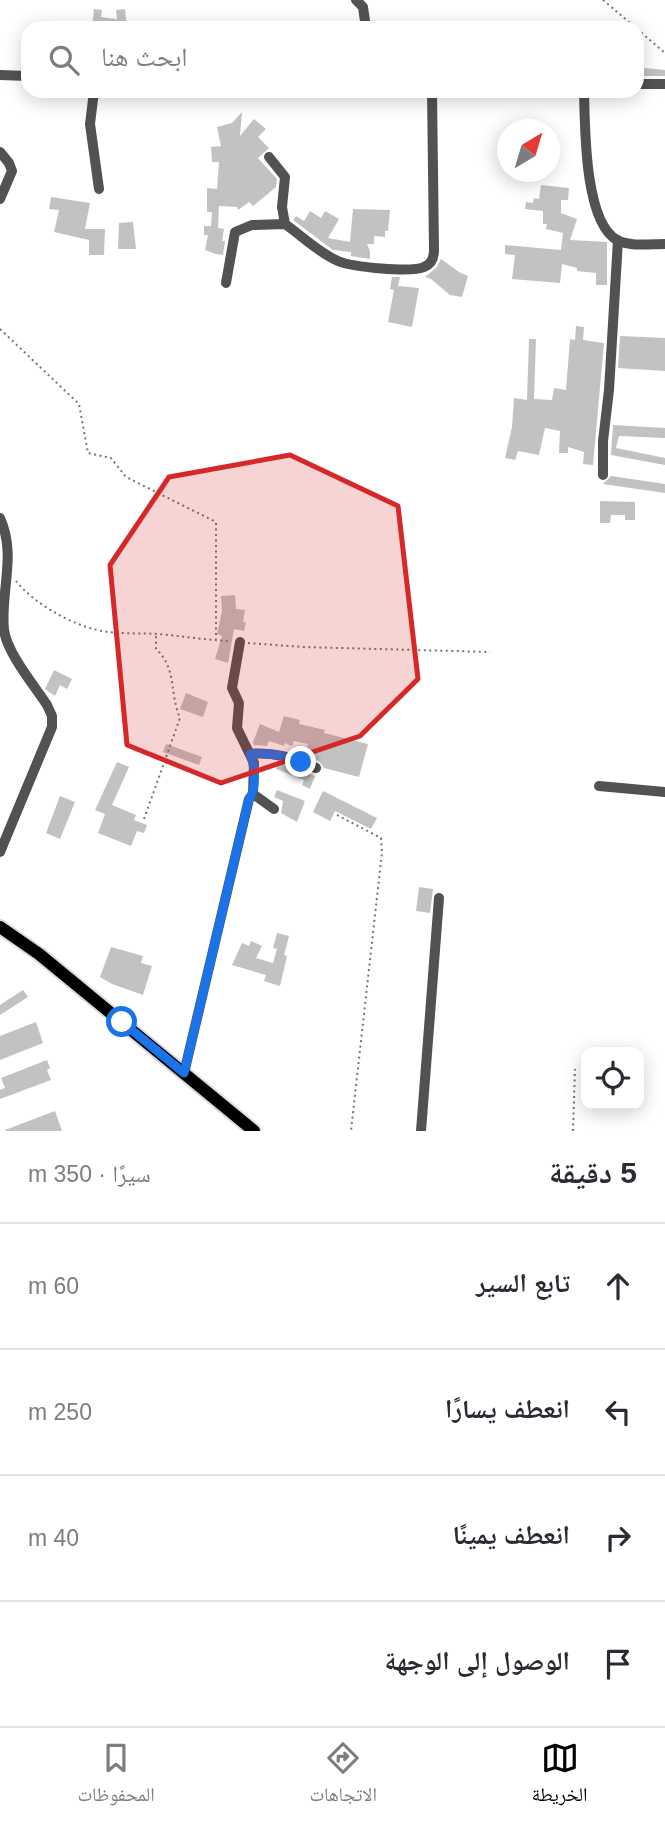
<!DOCTYPE html>
<html lang="ar">
<head>
<meta charset="utf-8">
<style>
  body { margin:0; font-family:Helvetica,"Noto Naskh Arabic",sans-serif; background:#f7f7f7; color:#2b2b33; direction:rtl }
  .controls { position:absolute; right:21px; bottom:21px; display:grid; overflow:hidden; border-radius:14px; box-shadow:0 4px 18px #0003 }
  .controls button { width:63px; height:63px; display:grid; place-items:center; padding:0; border:0; border-bottom:2px solid #e1e1e2; background:#fff; color:#2b2b33; font:35px sans-serif }
  .compass { position:absolute; left:497px; top:119px; width:63px; height:63px; border-radius:50%; background:#fff; box-shadow:0 4px 18px #0003; rotate:38deg }
  .stop { position:absolute; width:21px; height:21px; margin:-16px; border:5px solid #1a73e8; border-radius:50%; background:#fff }
  .stop.end { background:#1a73e8; border-color:#fff; box-shadow:0 2px 7px #0008 }
  .list { margin:0; padding:0; list-style:none }
  h2 { display:flex; justify-content:space-between; align-items:center; height:91px; margin:0; padding:0 28px; font-size:30px }
  h2 small { font-size:23px; font-weight:400; color:#7c7c81 }
  .list li { display:grid; grid-template-columns:46px 1fr auto; gap:21px; align-items:center; box-sizing:border-box; height:126px; padding:0 28px; border-top:2px solid #e1e1e2 }
  .list b { display:block; font-size:26px; white-space:nowrap }
  .list em { font-size:23px; font-style:normal; color:#7c7c81 }
  .icon { flex:none; width:38px; height:38px; fill:none; stroke:currentColor; stroke-width:2; stroke-linecap:round; stroke-linejoin:round }
  .map { position:relative; flex:none; width:665px; height:1131px; overflow:hidden; direction:ltr }
  .search { position:absolute; background:#fff; box-shadow:0 4px 18px #0003; left:21px; right:21px; top:21px; height:77px; display:flex; align-items:center; gap:18px; box-sizing:border-box; padding:0 24px; border-radius:21px; color:#7c7c81; font-size:26px }
  .sheet { height:595px; background:#fff }
  nav { display:flex; justify-content:space-around; align-items:center; box-sizing:border-box; height:98px; border-top:2px solid #e1e1e2; background:#fff; font-size:19px; color:#7c7c81 }
  nav a { display:grid; justify-items:center; gap:4px }
  nav .on { color:#000 }
  .map>svg:first-child { display:block }
  .building { fill:#c2c2c2 }
  .lines { fill:none; stroke-linecap:round; stroke-linejoin:round }
  .major-casing { stroke:#dbdbdb; stroke-width:16 }
  .path { stroke:#747474; stroke-width:2; stroke-dasharray:2 3.5; stroke-linecap:butt }
  .minor { stroke:#525252; stroke-width:10 }
  .major { stroke:#000; stroke-width:12 }
  .route { stroke:#1a73e8; stroke-width:9 }
  .marked { fill:#d62828; fill-opacity:0.2; stroke:#d62828; stroke-width:5; stroke-linejoin:round }
</style>
</head>
<body>
<div class="map">
<svg width="665" height="1131" viewBox="0 0 665 1131">
  <rect width="100%" height="100%" fill="#fff"/>
  <path class="building" d="M94,9L102,10L101,17L117,19L116,10L125,9L127,28H92Z
    M637,61L644,62V68L665,70V76H637Z
    M242,112L240,136L254,119L266,129L258,137L269,148L258,158L277,179L276,187L253,206L249,202L238,210L237,207L219,206L218,228L224,229L222,241H225L223,255L216,254L205,250L208,235H204V226H211L212,212H207V188L217,189L219,162H212L211,147L221,146L217,127L232,123Z
    M541,185L569,188L568,200H561V213L577,219L570,240L607,242V285H596V273L577,271V268L562,264L560,283L512,279L515,255L505,254V245L561,250L563,233L546,229L547,224H543V211L525,209L526,202L533,203L534,198L539,199Z
    M51,197L90,203L85,229H105L104,255H89V240L54,232L59,210L49,209Z
    M353,209L390,210L388,231H385V237L374,236V244H367L370,251V259L351,256V252L333,250L293,220L296,216L304,221L310,211L321,218L325,211L339,219L328,238L350,242Z
    M133,222L136,249H118L119,223Z
    M441,259L459,272L468,276L462,297L450,295L431,279L425,277L437,267Z
    M392,277H400L398,286L419,288L412,327L388,322L394,290L390,289Z
    M576,326L584,327L583,340L604,343L593,465L583,464L584,452L568,447V453H559L560,431L545,428L539,455L518,451L515,460L505,458L512,427L514,398L527,400L529,339H536L534,399L552,400L554,388L566,390L570,339L575,340Z
    M620,336L665,338V371L618,368Z
    M613,425L665,428V438L619,436L616,448L665,458V465L611,455Z
    M611,476L665,484V493L603,484Z
    M600,501L635,502V520H625V515H611L610,523H600Z
    M235,595L236,609L245,610L243,622H246L244,631L234,629L228,663L215,659L222,636L217,634L222,611L221,596Z
    M54,670L72,679L67,689L60,685L55,696L45,689Z
    M186,693L208,702L203,717L180,709Z
    M284,716L300,720L299,724L325,730L324,733L368,744L359,777L324,768L319,761L304,755L308,744L294,741L292,746L285,743L284,746L269,741L267,746L254,745L253,742L260,724L279,732Z
    M166,744L202,757L199,765L163,752Z
    M117,762L129,767L112,805L136,815L134,820L147,825L144,833L137,831L131,846L98,833L105,814L95,810Z
    M279,763L315,776L310,789L302,785L304,780L276,769Z
    M277,790L305,801L297,822L281,813L283,801L274,797Z
    M323,791L377,818L371,829L335,811L330,821L313,812Z
    M60,796L75,802L60,839L46,833Z
    M419,887L433,889L430,913L416,911Z
    M277,933L289,936L284,955L287,956L280,986L264,981L266,975L232,965L242,943L249,946L251,941L262,946L256,958L273,963L277,949L273,948Z
    M111,947L143,956L141,963L152,966L143,995L112,984L100,977Z
    M23,990L28,997L0,1015V1005Z
    M36,1022L43,1043L0,1060V1036Z
    M47,1060L50,1068L47,1070L51,1080L0,1099V1090L5,1088L1,1078Z
    M55,1111L62,1131H6L5,1130Z"/>
  <g class="lines">
    <g class="major-casing">
      <path id="major" d="M0,927L39,954L254,1131"/>
    </g>
    <path class="path" d="M603,0L636,28
      M637,29L665,53
      M0,329L79,404L88,453L111,458L126,477L216,522V639
      M16,581C35,605 78,629 109,632C126,634 142,633 158,634C182,636 205,640 229,641
      M248,643L303,647L490,652
      M337,815L381,838L382,852L351,1131
      M144,819L180,718C169,692 177,668 156,649V634
      M573,1131L575,1069"/>
    <path class="minor" d="M356,0L363,7L366,28
      M0,75L28,76
      M637,84H665
      M94,91L90,124L99,189
      M584,91C585,125 584,222 617,240C630,247 651,244 665,244
      M0,152L9,163L12,171L0,199
      M269,157L285,177L282,207L285,224C302,236 319,253 338,261C352,267 411,273 424,267C432,264 434,257 434,250L432,91
      M226,283L235,232L252,225L285,224
      M603,475V441L609,390L618,240
      M0,518C17,555 0,592 4,630C7,653 34,685 47,705L52,716V727L0,852
      M240,642L232,688L239,703L237,728L254,763L253,794
      M250,754C275,751 293,759 316,768
      M599,786L665,792
      M184,1073L249,799L253,794L274,809
      M421,1131L439,898"/>
    <use href="#major" class="major"/>
  </g>
  <g class="lines">
    <path class="route" d="M122,1022L184,1073L249,799C257,788 255,766 250,754C269,752 284,755 301,762"/>
  </g>
  <path class="marked" d="M290,455L398,506L418,679L360,736L221,783L127,745L110,565L169,477Z"/>
</svg>
<div class="controls">
<button><svg class="icon" aria-label="locate" viewBox="0 0 24 24"><circle cx="12" cy="12" r="6"/><path d="M12 2v4M12 18v4M2 12h4M18 12h4"/></svg></button>
</div>
<svg class="compass" viewBox="-18 -18 36 36"><path d="M0-13l5 13h-10z" fill="#e53935"/><path d="M0 13l5-13h-10z" fill="#7c7c81"/></svg>
<div class="stop" style="left:122px;top:1022px"></div>
<div class="stop end" style="left:301px;top:762px"></div>
<div class="search"><svg class="icon" aria-label="search" viewBox="0 0 24 24"><circle cx="10" cy="10" r="6"/><path d="M15 15l6 6"/></svg>ابحث هنا</div>
</div>
<section class="sheet">
<h2>5 دقيقة<small>سيرًا · 350 m</small></h2>
<ul class="list">
<li><svg class="icon" aria-label="ahead" viewBox="0 0 24 24"><path d="M12 20V5M6 11l6-6 6 6"/></svg><div><b>تابع السير</b></div><em>60 m</em></li>
<li><svg class="icon" aria-label="left" viewBox="0 0 24 24"><path d="M17 20v-9H6M10 6l-5 5 5 5"/></svg><div><b>انعطف يسارًا</b></div><em>250 m</em></li>
<li><svg class="icon" aria-label="right" viewBox="0 0 24 24"><path d="M7 20v-9h11M14 6l5 5-5 5"/></svg><div><b>انعطف يمينًا</b></div><em>40 m</em></li>
<li><svg class="icon" aria-label="arrive" viewBox="0 0 24 24"><path d="M6 21V4h12l-3 4 3 4H6"/></svg><div><b>الوصول إلى الوجهة</b></div></li>
</ul>
</section>
<nav>
<a class="on"><svg class="icon" aria-label="map" viewBox="0 0 24 24"><path d="M3 6l6-2 6 2 6-2v14l-6 2-6-2-6 2zM9 4v14M15 6v14"/></svg>الخريطة</a>
<a><svg class="icon" aria-label="directions" viewBox="0 0 24 24"><path d="M12 3l9 9-9 9-9-9zM9 14v-3h6M13 9l2 2-2 2"/></svg>الاتجاهات</a>
<a><svg class="icon" aria-label="saved" viewBox="0 0 24 24"><path d="M7 4h10v16l-5-4-5 4z"/></svg>المحفوظات</a>
</nav>
</body>
</html>
